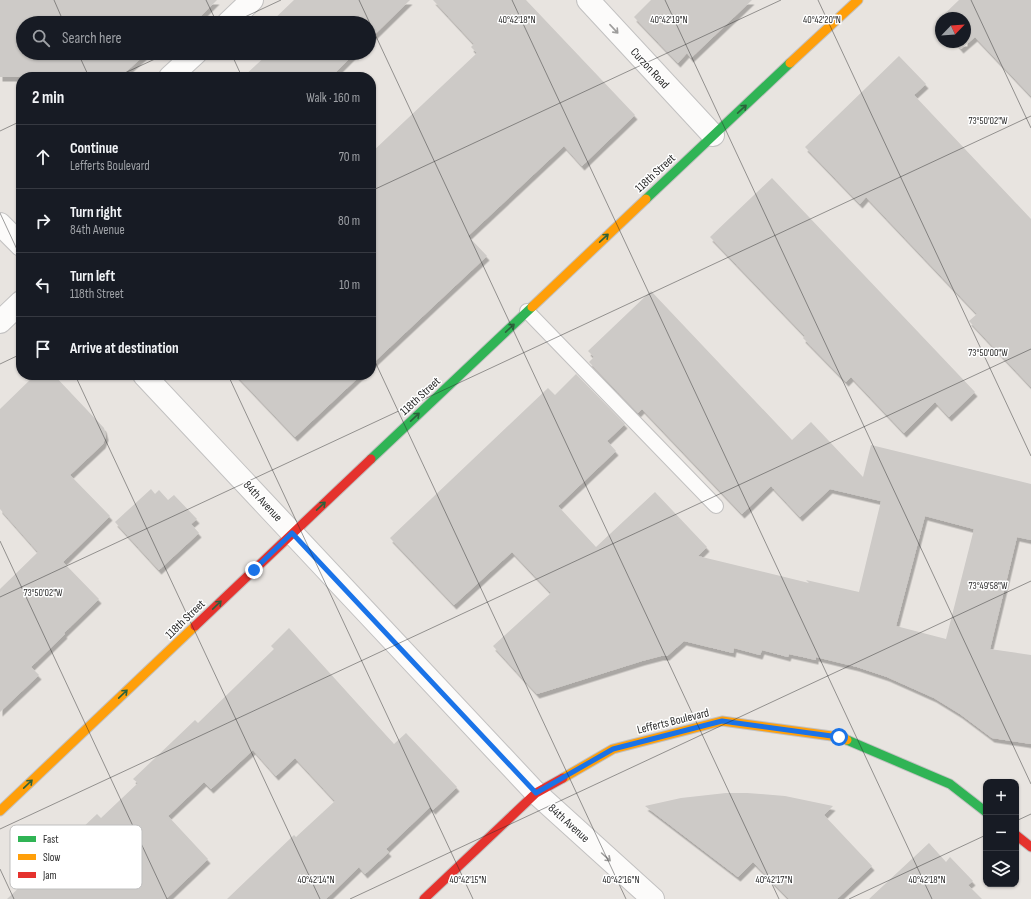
<!DOCTYPE html>
<html lang="en">
<head>
<meta charset="utf-8">
<style>
  body { margin:0; font-family:"Sofia Sans Condensed",sans-serif; background:#242831; color:#f1f3f6 }
  .controls { position:absolute; right:12px; bottom:12px; display:grid; overflow:hidden; border-radius:8px; box-shadow:0 1px 3px #0004 }
  .controls button { width:36px; height:36px; display:grid; place-items:center; padding:0; border:0; border-bottom:1px solid #363941; background:#171b24; color:#f1f3f6; font:20px sans-serif }
  .compass { position:absolute; left:935px; top:12px; width:36px; height:36px; border-radius:50%; background:#171b24; box-shadow:0 1px 3px #0004; rotate:65deg }
  .stop { position:absolute; width:12px; height:12px; margin:-9px; border:3px solid #1a73e8; border-radius:50%; background:#fff }
  .stop.end { background:#1a73e8; border-color:#fff; box-shadow:0 1px 4px #0008 }
  .list { margin:0; padding:0; list-style:none }
  h2 { display:flex; justify-content:space-between; align-items:center; height:52px; margin:0; padding:0 16px; font-size:17px }
  h2 small { font-size:13px; font-weight:400; color:#9ea1a6 }
  .list li { display:grid; grid-template-columns:26px 1fr auto; gap:12px; align-items:center; box-sizing:border-box; height:64px; padding:0 16px; border-top:1px solid #363941 }
  .list b { display:block; font-size:15px; white-space:nowrap }
  .list p { margin:0; font-size:13px; white-space:nowrap; color:#9ea1a6 }
  .list em { font-size:13px; font-style:normal; color:#9ea1a6 }
  .icon { flex:none; width:22px; height:22px; fill:none; stroke:currentColor; stroke-width:2; stroke-linecap:round; stroke-linejoin:round }
  .map { position:relative; flex:none; width:1031px; height:899px; overflow:hidden }
  .search { position:absolute; background:#171b24; box-shadow:0 1px 3px #0004; left:16px; top:16px; width:360px; height:44px; display:flex; align-items:center; gap:10px; box-sizing:border-box; padding:0 14px; border-radius:22px; color:#9ea1a6; font-size:15px }
  .panel { position:absolute; background:#171b24; box-shadow:0 1px 3px #0004; left:16px; top:72px; width:360px; height:308px; border-radius:16px }
  .map>svg:first-child { display:block }
  .building { fill:#cdcac7; fill-rule:evenodd; filter:url(#shadow) }
  .lines { fill:none; stroke-linecap:round; stroke-linejoin:round }
  .lane-casing { stroke:#c2c1c1; stroke-width:16 }
  .street-casing { stroke:#c2c1c1; stroke-width:24 }
  .fast-casing { stroke:#c2c1c1; stroke-width:11 }
  .slow-casing { stroke:#c2c1c1; stroke-width:11 }
  .jam-casing { stroke:#c2c1c1; stroke-width:11 }
  .lane { stroke:#fcfbfa; stroke-width:14 }
  .street { stroke:#fcfbfa; stroke-width:22 }
  .fast { stroke:#30b455; stroke-width:9 }
  .slow { stroke:#ff9f0a; stroke-width:9 }
  .jam { stroke:#e5322d; stroke-width:9 }
  .oneway { stroke:#9e9d9c }
  .oneway2 { stroke:#2c613b }
  .route { stroke:#1a73e8; stroke-width:5 }
  .ticks { fill:none; stroke:#2a2a2a; stroke-width:1; stroke-opacity:0.45 }
  .labels { text-anchor:middle; stroke-width:3; stroke-linejoin:round; paint-order:stroke }
  .street-label { font-size:12px; fill:#2a2a2a; stroke:#fff }
  .key { fill:#fff; stroke:#bfbfbf; stroke-width:1 }
  .key-label { font-size:11px; fill:#2a2a2a }
  .ticks-label { font-size:10px; text-anchor:middle; fill:#2a2a2a; stroke:#fff; stroke-width:3; stroke-linejoin:round; paint-order:stroke }
</style>
</head>
<body>
<div class="map">
<svg width="1031" height="899" viewBox="0 0 1031 899">
  <defs>
    <filter id="shadow"><feDropShadow dx="2.5" dy="4.5" stdDeviation="0" flood-color="#0004"/></filter>
  </defs>
  <rect width="100%" height="100%" fill="#e8e4e0"/>
  <path class="building" d="M0,0H217L194,23H23V53H147L120,77H0Z
    M294,0H410L369,40V23H270Z
    M433,0H526L635,115L582,166L564,146L468,236L487,256L371,365V153L477,53L471,47L474,44Z
    M651,0H752L691,58L687,53L678,63L634,17Z
    M959,0H1031V96L975,37L961,49L955,42H965V18H941V27L936,22Z
    M269,53H355L331,77H243Z
    M899,56L926,84L914,95L1031,219V387L969,321L977,314L866,197L860,204L805,147Z
    M772,178L975,392L949,417L935,402L904,433L851,377L846,382L803,338L805,336L710,237Z
    M651,291L792,440L811,422L863,477L871,445L1031,484V540L1017,537L990,649L1031,655V744L992,738L960,714L934,698L887,677L857,667L816,657V660L789,654L788,657L762,650L760,655L734,648L733,653L684,641L667,656H661L642,661L537,694L493,646L551,593L512,552L454,605L390,538L548,388L555,395L576,374L625,424L607,441L616,451L558,506L596,547L655,492L707,547L698,556L809,583L806,580L859,592L881,501L830,489L800,517L771,486L742,514L642,409L638,413L589,362L594,357L588,351ZM925,516L974,529L946,639L896,626Z
    M35,375H54L104,428L106,436L103,444L70,475L110,516L63,562L99,599L64,633L65,634L31,667L39,675L0,712V589L38,552L0,509V409Z
    M236,375H361L295,437Z
    M151,489L155,494L159,490L168,500L174,495L197,519L191,524L199,533L159,570L115,522Z
    M289,628L394,744L406,733L457,787L433,810L430,807L386,849L389,852L365,874L359,867L326,899H227L294,835L296,837L335,801L295,758L276,776L253,750L211,789L204,782L168,816L208,859L166,899H7L97,814L101,818L138,783L133,779L195,720L198,723L274,649L271,646Z
    M726,793H747L785,796L833,806L824,815L872,866L837,899H789L753,862L738,877L645,806L681,798Z
    M929,843L946,862L950,857L973,881L968,885L982,899H869Z"/>
  <g class="lines">
    <g class="lane-casing">
      <path id="lane" d="M527,311L716,506"/>
    </g>
    <g class="street-casing">
      <path id="street" d="M588,0L713,135
        M228,23L252,0
        M170,77L196,53
        M0,224L21,245
        M0,322L21,302
        M144,375L536,793L653,899"/>
    </g>
    <g class="fast-casing">
      <path id="fast" d="M646,199L790,63
        M371,459L532,307
        M847,740L950,784L986,812"/>
    </g>
    <g class="slow-casing">
      <path id="slow" d="M790,63L858,0
        M532,307L646,199
        M563,778L613,749L722,721L839,737L847,740
        M0,811L195,626"/>
    </g>
    <g class="jam-casing">
      <path id="jam" d="M195,626L371,459
        M1016,835L1031,847
        M424,899L536,793L563,778"/>
    </g>
    <use href="#lane" class="lane"/>
    <use href="#street" class="street"/>
    <use href="#fast" class="fast"/>
    <use href="#slow" class="slow"/>
    <use href="#jam" class="jam"/>
  </g>
  <defs><path id="oneway-shaft" d="M-6 0H5M1.5-3L5.5 0L1.5 3" fill="none" stroke-width="1.6" stroke-linecap="round" stroke-linejoin="round"/></defs>
  <g class="oneway">
    <use href="#oneway-shaft" transform="translate(614 29) rotate(47)"/>
    <use href="#oneway-shaft" transform="translate(606 857) rotate(42)"/>
  </g>
  <g class="oneway2">
    <use href="#oneway-shaft" transform="translate(742 109) rotate(-43)"/>
    <use href="#oneway-shaft" transform="translate(604 238) rotate(-43)"/>
    <use href="#oneway-shaft" transform="translate(510 328) rotate(-43)"/>
    <use href="#oneway-shaft" transform="translate(415 417) rotate(-43)"/>
    <use href="#oneway-shaft" transform="translate(321 506) rotate(-43)"/>
    <use href="#oneway-shaft" transform="translate(217 605) rotate(-44)"/>
    <use href="#oneway-shaft" transform="translate(123 694) rotate(-44)"/>
    <use href="#oneway-shaft" transform="translate(28 784) rotate(-44)"/>
  </g>
  <g class="lines">
    <path class="route" d="M254,570L292,533L536,793L613,749L722,721L839,737"/>
  </g>
  <path class="ticks" d="M54,0L64,23M206,0L217,23M359,0L779,899M512,0L932,899M665,0L1031,784M818,0L1031,456M971,0L1031,128M232,23L281,0M78,53L89,77M231,53L242,77M116,77L168,53M0,131L21,121M371,191L781,0M0,213L21,258M371,353L626,899M0,364L21,354M75,375L320,899M228,375L473,899M0,541L167,899M0,597L1031,116M1016,821L1031,814M0,829L1031,349M0,869L14,899M350,899L1031,581M849,899L986,835"/>
  <g class="labels">
    <g class="street-label">
      <text transform="translate(650 68) rotate(47)" y="4">Curzon Road</text>
      <text transform="translate(655 173) rotate(-43)" y="4">118th Street</text>
      <text transform="translate(420 396) rotate(-43)" y="4">118th Street</text>
      <text transform="translate(263 501) rotate(47)" y="4">84th Avenue</text>
      <text transform="translate(185 619) rotate(-44)" y="4">118th Street</text>
      <text transform="translate(673 721) rotate(-14)" y="4">Lefferts Boulevard</text>
      <text transform="translate(569 823) rotate(42)" y="4">84th Avenue</text>
    </g>
  </g>
  <rect x="10" y="825" width="132" height="64" rx="6" class="key"/>
  <rect x="18" y="836" width="18" height="6" fill="#30b455"/>
  <rect x="18" y="854" width="18" height="6" fill="#ff9f0a"/>
  <rect x="18" y="872" width="18" height="6" fill="#e5322d"/>
  <g class="key-label">
    <text x="43" y="843">Fast</text>
    <text x="43" y="861">Slow</text>
    <text x="43" y="879">Jam</text>
  </g>
  <g class="ticks-label">
    <text x="517" y="23">40°42'18"N</text>
    <text x="669" y="23">40°42'19"N</text>
    <text x="822" y="23">40°42'20"N</text>
    <text x="988" y="124">73°50'02"W</text>
    <text x="988" y="356">73°50'00"W</text>
    <text x="988" y="589">73°49'58"W</text>
    <text x="43" y="596">73°50'02"W</text>
    <text x="316" y="883">40°42'14"N</text>
    <text x="468" y="883">40°42'15"N</text>
    <text x="621" y="883">40°42'16"N</text>
    <text x="774" y="883">40°42'17"N</text>
    <text x="927" y="883">40°42'18"N</text>
  </g>
</svg>
<div class="controls">
<button>+</button>
<button>−</button>
<button><svg class="icon" aria-label="layers" viewBox="0 0 24 24"><path d="M12 4l9 5-9 5-9-5zM3 14l9 5 9-5"/></svg></button>
</div>
<svg class="compass" viewBox="-18 -18 36 36"><path d="M0-13l5 13h-10z" fill="#e53935"/><path d="M0 13l5-13h-10z" fill="#9ea1a6"/></svg>
<div class="stop" style="left:839px;top:737px"></div>
<div class="stop end" style="left:254px;top:570px"></div>
<div class="search"><svg class="icon" aria-label="search" viewBox="0 0 24 24"><circle cx="10" cy="10" r="6"/><path d="M15 15l6 6"/></svg>Search here</div>
<section class="panel">
<h2>2 min<small>Walk · 160 m</small></h2>
<ul class="list">
<li><svg class="icon" aria-label="ahead" viewBox="0 0 24 24"><path d="M12 20V5M6 11l6-6 6 6"/></svg><div><b>Continue</b><p>Lefferts Boulevard</p></div><em>70 m</em></li>
<li><svg class="icon" aria-label="right" viewBox="0 0 24 24"><path d="M7 20v-9h11M14 6l5 5-5 5"/></svg><div><b>Turn right</b><p>84th Avenue</p></div><em>80 m</em></li>
<li><svg class="icon" aria-label="left" viewBox="0 0 24 24"><path d="M17 20v-9H6M10 6l-5 5 5 5"/></svg><div><b>Turn left</b><p>118th Street</p></div><em>10 m</em></li>
<li><svg class="icon" aria-label="arrive" viewBox="0 0 24 24"><path d="M6 21V4h12l-3 4 3 4H6"/></svg><div><b>Arrive at destination</b></div></li>
</ul>
</section>
</div>
</body>
</html>
